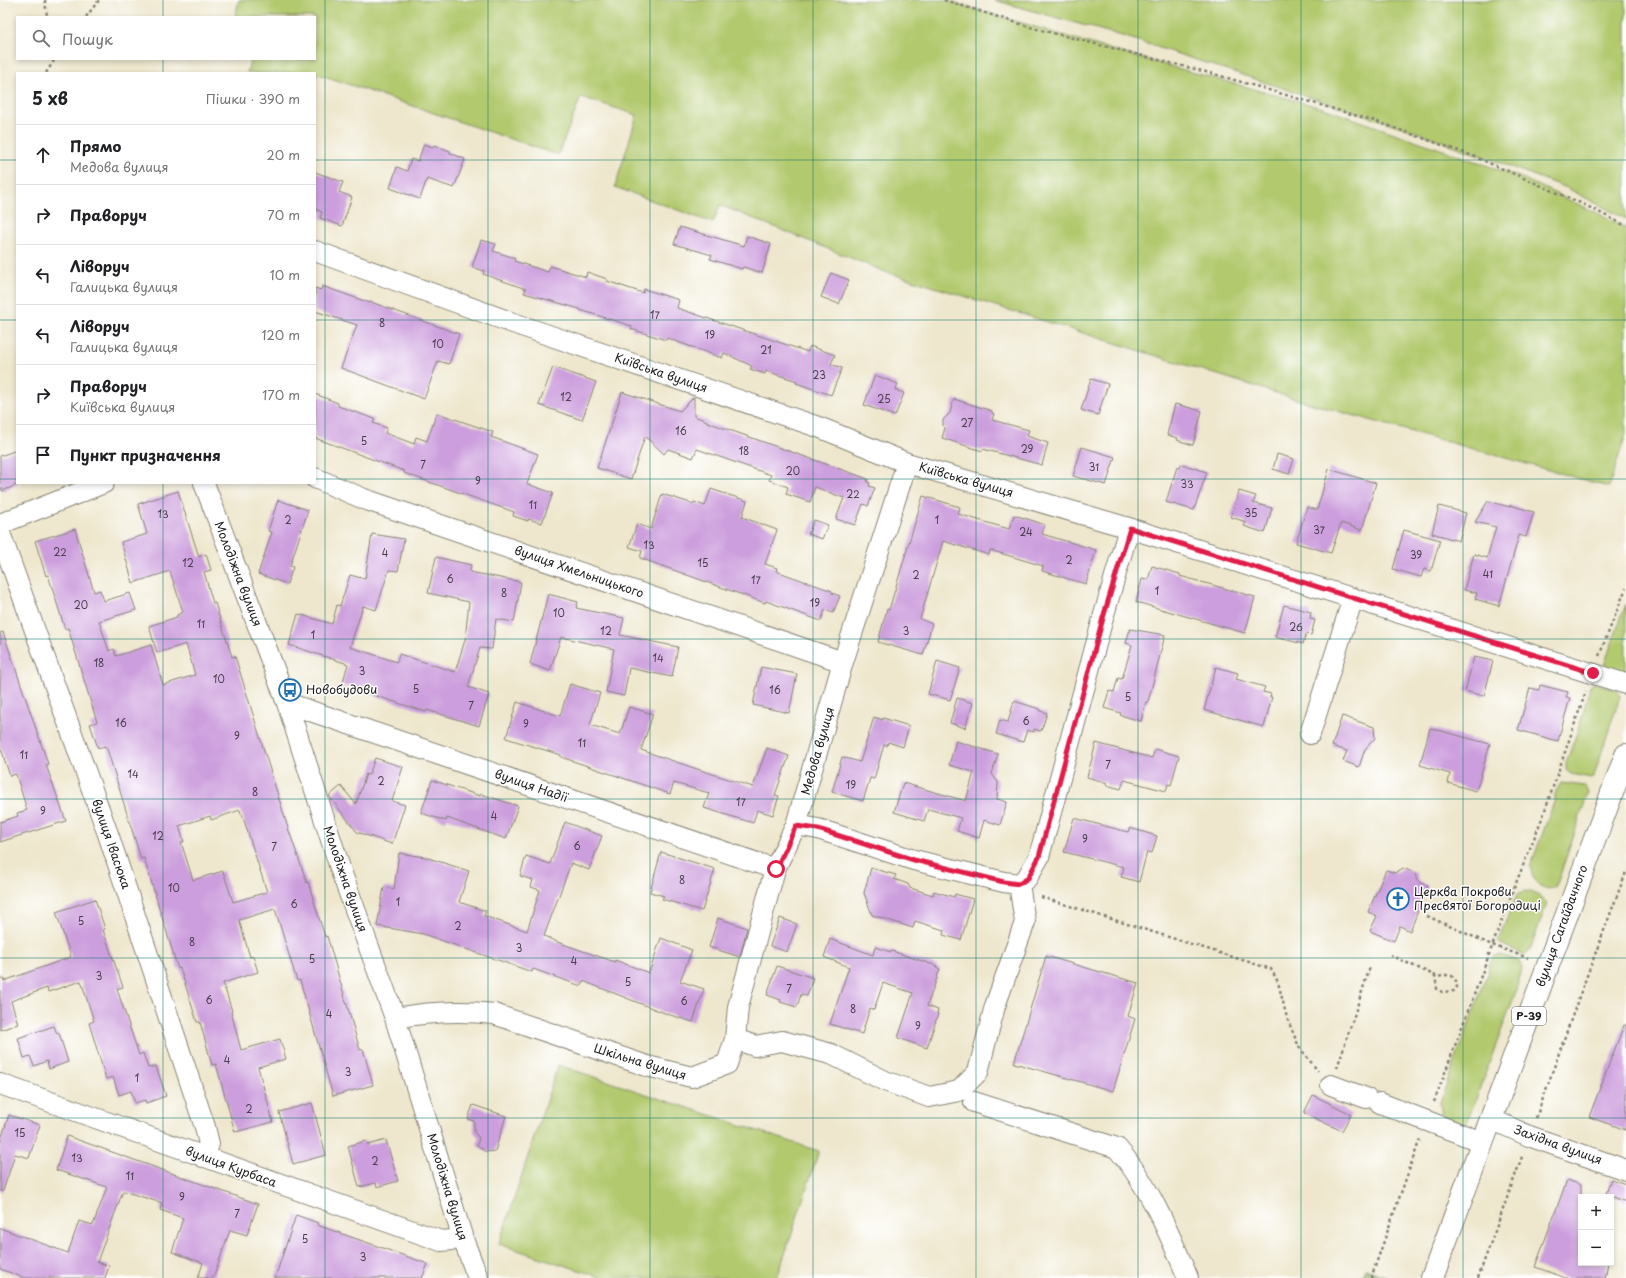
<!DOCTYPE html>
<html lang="uk">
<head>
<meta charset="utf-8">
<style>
  body { margin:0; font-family:"Playpen Sans",sans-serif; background:#f2f2f2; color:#202124 }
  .controls { position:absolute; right:12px; bottom:12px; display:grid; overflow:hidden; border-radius:0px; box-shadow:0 2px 6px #0003 }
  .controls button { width:36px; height:36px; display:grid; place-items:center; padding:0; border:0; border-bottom:1px solid #e0e0e0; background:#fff; color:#202124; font:20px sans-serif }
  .stop { position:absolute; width:12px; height:12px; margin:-9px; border:3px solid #e11d48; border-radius:50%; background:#fff }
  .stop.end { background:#e11d48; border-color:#fff; box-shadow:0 1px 4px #0008 }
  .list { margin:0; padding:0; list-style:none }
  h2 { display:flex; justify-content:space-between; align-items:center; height:52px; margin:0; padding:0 16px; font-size:17px }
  h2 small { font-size:13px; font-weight:400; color:#757577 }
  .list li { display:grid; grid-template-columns:26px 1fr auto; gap:12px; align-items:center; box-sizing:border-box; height:60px; padding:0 16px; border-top:1px solid #e0e0e0 }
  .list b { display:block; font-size:15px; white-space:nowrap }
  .list p { margin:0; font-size:13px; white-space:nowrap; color:#757577 }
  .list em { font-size:13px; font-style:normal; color:#757577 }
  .icon { flex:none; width:22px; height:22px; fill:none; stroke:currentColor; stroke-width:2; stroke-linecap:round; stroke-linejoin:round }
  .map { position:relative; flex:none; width:1626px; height:1278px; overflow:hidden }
  .search { position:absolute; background:#fff; box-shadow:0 2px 6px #0003; left:16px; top:16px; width:300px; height:44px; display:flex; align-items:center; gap:10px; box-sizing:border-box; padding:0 14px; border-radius:0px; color:#757577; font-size:15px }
  .panel { position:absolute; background:#fff; box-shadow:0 2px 6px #0003; left:16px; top:72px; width:300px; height:412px; border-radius:0px }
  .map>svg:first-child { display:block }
  .green { fill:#b2c96e; stroke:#677245 }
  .forest { fill:#8dad61; stroke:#54643e }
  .building { fill:#cc9edd; fill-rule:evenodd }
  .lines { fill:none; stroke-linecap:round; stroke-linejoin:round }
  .minor-casing { stroke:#858274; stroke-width:22 }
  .major-casing { stroke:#858274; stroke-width:24 }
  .path { stroke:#858274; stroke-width:2.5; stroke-dasharray:3 3; stroke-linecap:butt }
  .minor { stroke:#fff; stroke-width:20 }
  .major { stroke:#fff; stroke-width:22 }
  .route { stroke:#e11d48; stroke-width:5 }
  .grid { fill:none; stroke:#0f766e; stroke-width:1; stroke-opacity:0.55 }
  .labels { text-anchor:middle; stroke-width:3; stroke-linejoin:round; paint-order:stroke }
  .number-label { font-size:10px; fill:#483c4c }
  .shield { fill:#fff; stroke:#606060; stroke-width:1 }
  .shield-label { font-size:11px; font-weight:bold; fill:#1c1c1c }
  .street-label { font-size:12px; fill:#1c1c1c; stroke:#fff }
  .poi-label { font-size:12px; fill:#1c1c1c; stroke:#fff; text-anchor:start }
</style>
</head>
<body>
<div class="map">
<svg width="1626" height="1278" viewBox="0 0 1626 1278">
  <rect width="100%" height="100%" fill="#fff"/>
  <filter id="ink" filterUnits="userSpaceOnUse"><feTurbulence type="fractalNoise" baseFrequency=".025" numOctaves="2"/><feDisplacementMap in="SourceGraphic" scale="8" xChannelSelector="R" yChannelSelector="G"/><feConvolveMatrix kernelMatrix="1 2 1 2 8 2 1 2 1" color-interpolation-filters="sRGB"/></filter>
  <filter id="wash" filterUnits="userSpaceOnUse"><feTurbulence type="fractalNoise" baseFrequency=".012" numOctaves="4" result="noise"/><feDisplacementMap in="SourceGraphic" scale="16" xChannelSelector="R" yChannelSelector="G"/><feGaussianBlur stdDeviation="0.9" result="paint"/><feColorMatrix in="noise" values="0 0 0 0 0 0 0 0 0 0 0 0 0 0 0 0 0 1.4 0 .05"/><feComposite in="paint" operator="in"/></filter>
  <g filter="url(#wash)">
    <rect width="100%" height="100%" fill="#eee7cd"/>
    <path class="green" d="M239,0H945L1122,53L1323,108L1517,176L1606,217L1626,228V434L1609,487L1302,401L883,271L720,205L713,223L615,187L637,115L581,97L558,155L318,74L315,78V73H252L247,72L251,59H315V17H235Z
      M994,0H1626V219L1567,188L1423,134L1129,38Z
      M1626,604V671L1609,669L1604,665Z
      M1594,683L1617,690L1620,696L1594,776L1591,778L1571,774L1566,770V763L1580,724L1590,686Z
      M1561,783L1585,786L1588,793L1558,881L1555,887L1548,889L1540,886L1534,880L1530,867L1554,802L1556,791Z
      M1525,891C1534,892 1541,896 1547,903L1530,950L1524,955L1499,943L1498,940L1516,897L1519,893Z
      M1500,955L1519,961L1522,969L1514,997L1466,1125L1442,1117L1440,1102L1487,975L1489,965L1494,956Z
      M558,1065L819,1151L777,1278H603L499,1244Z"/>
    <path class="forest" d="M1366,1269L1387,1277L1388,1278H1361Z"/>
    <g id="blocks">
      <path class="building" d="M424,144L433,147L434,145L450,151V153L465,159L454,188L427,179L420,199L390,188L397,167L407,171L411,159L418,161Z
        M315,172L343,182L339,192L352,197L342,226L320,218L322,212L315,209Z
        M680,227L744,246L747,236L771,244L762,273L743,267L742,269L710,259L712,255L674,244Z
        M481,240L496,244L493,251L515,258L514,261L548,272L550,266L586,277L587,272L607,279V281L643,293L644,289L679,300L677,308L808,352L810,346L835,355L831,364L842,368L831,395L796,383L797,381L766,371L765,374L750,369L752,366L724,353L722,358L667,338L666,340L631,329L632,326L580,310V309L524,293L526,289L483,274L484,271L472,267Z
        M831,273L849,280L839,304L821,297Z
        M322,286L370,303L371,302L459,334L449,364L438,361L424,399L341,368L357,325L315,311V288L321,290Z
        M553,367L596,382L582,420L539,405Z
        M875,375L898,384L895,390L904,393L895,416L864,405Z
        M1091,379L1108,384L1098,415L1081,410Z
        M622,392L680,411L694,397V416L707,421V422L868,479L867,482L870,483L869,486L875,488L868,506L863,504L855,525L836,519L844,498L815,487L810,502L786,494L788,487L769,480L771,475L697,449L693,458L668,449L664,454L645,436L631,479L597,468Z
        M315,394L338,403V406L375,419L373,423L387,428L385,433L414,444L416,437L427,441L437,413L493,432L491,437L538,454L527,484L553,493L542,523L528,519V521L513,516L514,512L404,473V471L315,438Z
        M954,399L992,411V413L994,414L992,420L1029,430L1027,436L1048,443L1042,465L983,449L982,451L942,438L945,428L943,426V420L950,413Z
        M1175,404L1202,411L1193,445L1177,440L1178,438L1167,435Z
        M1082,447L1115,457L1106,485L1073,476Z
        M17,450V485L2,491V488H0V456Z
        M1277,454L1294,459L1289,474L1273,469Z
        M1181,464L1207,472L1194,510L1166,502L1177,467L1180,468Z
        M1329,469L1376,483L1362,530L1341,523L1331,553L1296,543L1307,507L1317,510Z
        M711,489L747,501L742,517L777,530L765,564L777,568L776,571L832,591V593L840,596L833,613L825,610L821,621L766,601L765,603L640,558L642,551L629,547L637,524L651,529L662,494L694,504V502L705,506Z
        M178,491L199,557L206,554L211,570L204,572L213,603H215L232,657L235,656L287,825L307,883L308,882L325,937L327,936L360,1050L363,1049L373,1085L333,1096L300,980L297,981L275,909L239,920L250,957L253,956L258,972L223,983L232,1011L231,1012L241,1050L280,1039L286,1059L258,1067L273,1122L235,1132L216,1064L212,1065L200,1022H197L180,968L178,969L144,858L141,859L107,749L105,746L98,748L90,724L97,722L68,628L65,629L48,575L46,576L35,541L75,529L94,592L100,590L104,601L130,593L136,610L99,621L109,651L114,649L116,656L151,645L163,685L195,675L186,644L157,653L149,626L177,617V615L183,612L170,571L133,583L121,542L147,534L138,504ZM240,810L241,814H242L267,892L233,902L223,871L193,880L181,842H184L179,826L210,816L211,820Z
        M1239,491L1256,496L1253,503L1272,508L1265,533L1244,526L1246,522L1231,517Z
        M923,496L960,507L958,514L1009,529L1014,515L1034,521L1045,525L1042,534L1096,550L1086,584L1042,571L1043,566L990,550L989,555L943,541L920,619L932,624L923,655L878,642L887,609L889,610Z
        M278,500L308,510L290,566L293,567L287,584L258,574L272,532L268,531Z
        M1488,501L1510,507V505L1534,512L1526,537L1519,535L1499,606L1475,599L1477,593L1464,590L1474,554L1487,558L1496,527L1475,522Z
        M1439,506L1466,513L1459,541L1432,533Z
        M814,520L828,525L822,539L808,534Z
        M1404,530L1440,540L1431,571L1424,569L1421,577L1393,569Z
        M372,534L404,539L398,571L389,570L376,610L363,606L350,647L397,662L399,654L455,672L465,640L469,602L428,593L436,557L471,565L470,572L521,582L514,622L496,619L492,649L480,648L468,687L489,694L479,726L427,710L426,712L342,685L348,664L289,645L298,614L332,624L337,605L340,606L350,575L365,579Z
        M1152,566L1180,574V576L1255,597L1245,633L1136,602L1142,579L1148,580Z
        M548,594L578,602L576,608L624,618L620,635L678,647L672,677L629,668L624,696L606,692L614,649L561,637L550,671L530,664Z
        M1284,605L1311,612L1310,619L1315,620L1311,635L1306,634L1303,644L1275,637Z
        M1130,629L1165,635L1148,702H1146L1141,721L1120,715L1121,713L1104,708L1109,691L1114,692L1118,678L1122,679L1132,645L1126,643Z
        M3,632L48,764L46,765L66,821L0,842V822L18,816L17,813L27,810L16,774L10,776L0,746V633Z
        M1474,657L1493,661L1484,696L1465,691Z
        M937,661L960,668L950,700L928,694Z
        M761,667L797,674L789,713L753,705Z
        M1216,667L1238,673L1236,679L1265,687L1263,692L1271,694L1270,697H1272L1264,727L1204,710Z
        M570,684L600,693L590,725L620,734L629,707L653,714L641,750L694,768L753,787L767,748L789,756L775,795L779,796L773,815L757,810L753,823L704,808L709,793L674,783L670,794L561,757V755L506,738L517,702L560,716Z
        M1540,685L1568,692L1566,697L1570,698L1558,741L1518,730L1530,688L1539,690Z
        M957,698L973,703L965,728L950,723Z
        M1014,701L1040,709V711L1047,713L1041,731L1034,729V732L1027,730L1023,742L996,734L1000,720L1008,722Z
        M1342,716L1374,727L1375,738L1365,749L1359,767L1343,761L1347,751L1332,746Z
        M874,717L883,720V718L909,726L903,747L888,742L887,746L884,745L874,779L870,778L863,801L832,792L842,757L860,762Z
        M1430,728L1490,744L1476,791L1448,783L1450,774L1420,765Z
        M956,741L998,754L992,774L998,782L997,799L1007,802L1000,825L984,820L979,838L957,831L961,818L928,809L924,821L894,812L903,783L966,801L974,772L949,765Z
        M1096,743L1152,758L1155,749L1179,756L1171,785L1168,784L1166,791L1124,780L1121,789L1106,785L1107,783L1087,777Z
        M375,758L403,767L392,801L405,805L392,844L357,832L329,796L341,786L356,804L366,774L369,775Z
        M432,780L480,796L481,794L518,806L506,839L447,818L446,821L421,813Z
        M1074,818L1128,832L1130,828L1157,836L1152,853L1147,852L1139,882L1121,877L1124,867L1064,852Z
        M565,822L602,836L589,870L571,863L544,936L557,942L615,962V960L649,973L661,938L692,950L680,981L704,989L693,1022L667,1014L583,981L581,986L533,969L532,972L423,934L377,926L384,887L394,889L399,853L425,857L469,871L459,902L486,911L484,916L527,931L540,890L531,887L533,880L520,876L526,856L550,864Z
        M661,852L715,869L702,911L662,899L664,896L650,892Z
        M871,868L896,875L894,879L908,884L910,888L933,895L934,891L954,897L955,894L973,899L961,940L943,935L944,930L915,921L913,928L872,915L864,893Z
        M1403,868L1416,873L1418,881L1428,886L1410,931L1400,926L1394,941L1370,931L1377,916L1368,912L1386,870L1395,873Z
        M95,899L105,929L103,930L123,987L117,989L139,1055L143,1053L148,1068L156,1066L166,1096L146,1103L145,1100L135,1103L131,1091L119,1095L113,1077L106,1079L89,1023L94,1021L81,981L48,992L47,988L11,1001L18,1024L0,1030V979L3,978L4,981L71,957L56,912Z
        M718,918L747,928L740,957L709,947Z
        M780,918L797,924L787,952L770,946Z
        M830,939L873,955L875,947L891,952L892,951L937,966L936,967L940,969L927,1006L938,1010L937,1014H938L927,1048L898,1038L913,993L883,983L874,1010L870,1008L862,1034L830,1024L849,967L824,957Z
        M1046,956L1138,983L1128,1016L1135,1019L1113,1091L1014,1063Z
        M777,966L813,978L807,996L801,994L797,1007L780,1002L781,1000L767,995Z
        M1624,1025H1626V1130L1589,1117Z
        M54,1026L57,1034L59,1033L68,1062L49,1069L47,1061L34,1066L30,1056L24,1058L18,1038Z
        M1313,1095L1351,1114L1342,1131L1304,1113Z
        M312,1103L326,1155L293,1164L279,1112Z
        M473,1105L506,1116L495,1151L486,1152L477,1145L479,1138L474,1132V1121L468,1119Z
        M9,1115L40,1125L29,1158L15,1154L3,1191H0V1142Z
        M67,1136L258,1204L247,1235L230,1230L213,1278H198L203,1263L172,1252L183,1218L160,1210L162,1203L123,1191L97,1262L109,1266L105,1278H25L0,1269V1228L68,1253L79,1221L93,1225L107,1187L56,1170Z
        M386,1140L398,1181L377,1187L376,1183L359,1187L348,1146L366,1141L368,1145Z
        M1611,1179L1626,1184V1202L1613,1197H1605Z
        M1567,1180L1581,1185V1263H1608L1605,1278H1566L1535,1267Z
        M296,1215L318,1223L317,1225L428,1264L422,1278H275Z"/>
    </g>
  </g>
  <g filter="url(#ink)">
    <use href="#blocks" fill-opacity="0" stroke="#858274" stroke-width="1"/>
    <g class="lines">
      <g class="minor-casing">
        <path id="minor" d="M315,251L513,323L821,428L907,463L1129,528L1626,684
          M315,478L364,499L843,662
          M204,483L287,703L342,874L395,1018L463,1239L478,1278
          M0,524L104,483
          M0,533L108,834L205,1127L209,1144L203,1157
          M287,703L775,869
          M1310,734L1353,598
          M796,825L818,829L914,860L1004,882L1019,884L1027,878L1039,857L1103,618L1129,528
          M395,1018C428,1012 461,1010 494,1014L647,1066L692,1077L727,1064L735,1039L738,1007L775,869L796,825L843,662L907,463
          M735,1039L755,1046L782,1041L831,1054L885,1081L929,1097L959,1091L978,1072L995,1006L1025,922L1019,884
          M0,1084L441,1241L463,1239
          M1331,1085L1366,1098
          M974,1102L1117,1148C1148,1183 1170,1235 1188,1278
          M1380,1103L1482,1142
          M1491,1119L1529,1136L1626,1170"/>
      </g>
      <g class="major-casing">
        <path id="major" d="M1432,1278L1626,755"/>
      </g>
      <path class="path" d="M45,0L47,17
        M944,0L1033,28L1214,74L1375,121L1473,156L1583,204L1626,226
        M86,17L99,0
        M46,73L55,59
        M1599,656L1626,588
        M1041,897L1271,969L1278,982L1287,1018L1299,1047L1318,1071
        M1427,916L1492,945L1528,958
        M1390,955L1438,977L1446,975L1452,976L1456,981L1457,987L1454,991L1442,992L1437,989L1435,975
        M1337,1068L1370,967
        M1434,1102L1512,893L1543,816L1586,691
        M1536,1118L1579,997L1626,872
        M1371,1278L1420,1139
        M1478,1278L1523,1154"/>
      <use href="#minor" class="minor"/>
      <use href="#major" class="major"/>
    </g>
  </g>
  <g class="lines" filter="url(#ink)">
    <path class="route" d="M776,869L796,826L818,829L914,860L1004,882L1019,884L1028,878L1039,857L1103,618L1130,528L1593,673"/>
  </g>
  <path class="grid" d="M163,0V17M325,0V1278M488,0V1278M650,0V1278M813,0V1278M976,0V1278M1138,0V1278M1301,0V1278M1463,0V1278M163,59V73M0,160H17M315,160H1626M0,320H17M315,320H1626M0,479H17M315,479H1626M163,483V1278M0,639H1626M0,799H1626M0,958H1626M0,1118H1626"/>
  <defs>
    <g id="bus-ring" transform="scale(1.15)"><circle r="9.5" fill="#fff" stroke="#1f6fb2" stroke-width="1.5"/><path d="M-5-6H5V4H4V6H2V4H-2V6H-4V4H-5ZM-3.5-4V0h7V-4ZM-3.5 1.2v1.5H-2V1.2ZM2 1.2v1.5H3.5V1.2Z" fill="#1f6fb2"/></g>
    <g id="church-ring" transform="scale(1.15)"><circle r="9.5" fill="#fff" stroke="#1f6fb2" stroke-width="1.5"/><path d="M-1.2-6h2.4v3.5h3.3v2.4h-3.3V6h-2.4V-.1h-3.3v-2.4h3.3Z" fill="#1f6fb2"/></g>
  </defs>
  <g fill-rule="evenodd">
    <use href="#bus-ring" x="290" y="690"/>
    <use href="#church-ring" x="1398" y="899"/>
  </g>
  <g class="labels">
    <g class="number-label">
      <text x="655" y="319">17</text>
      <text x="382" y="327">8</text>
      <text x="710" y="339">19</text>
      <text x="438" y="348">10</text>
      <text x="766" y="354">21</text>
      <text x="819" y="379">23</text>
      <text x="566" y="401">12</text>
      <text x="884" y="403">25</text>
      <text x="967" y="427">27</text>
      <text x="681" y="435">16</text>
      <text x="364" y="445">5</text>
      <text x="1027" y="453">29</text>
      <text x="744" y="455">18</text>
      <text x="423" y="469">7</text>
      <text x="1094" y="471">31</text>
      <text x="793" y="475">20</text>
      <text x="478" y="485">9</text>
      <text x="1187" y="488">33</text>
      <text x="853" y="498">22</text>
      <text x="533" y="509">11</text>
      <text x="1251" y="517">35</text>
      <text x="163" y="518">13</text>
      <text x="288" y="524">2</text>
      <text x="937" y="524">1</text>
      <text x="1319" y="534">37</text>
      <text x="1026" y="536">24</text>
      <text x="649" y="549">13</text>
      <text x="60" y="556">22</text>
      <text x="385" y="557">4</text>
      <text x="1416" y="559">39</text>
      <text x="1069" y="564">2</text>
      <text x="188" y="567">12</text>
      <text x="703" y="567">15</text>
      <text x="1488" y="578">41</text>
      <text x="916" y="579">2</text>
      <text x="450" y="583">6</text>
      <text x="756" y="584">17</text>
      <text x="1157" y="595">1</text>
      <text x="504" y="597">8</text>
      <text x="815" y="607">19</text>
      <text x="81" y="609">20</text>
      <text x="559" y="617">10</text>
      <text x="201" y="628">11</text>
      <text x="1296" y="631">26</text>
      <text x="606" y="635">12</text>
      <text x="906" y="635">3</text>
      <text x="313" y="639">1</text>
      <text x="658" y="662">14</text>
      <text x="99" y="667">18</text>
      <text x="362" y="675">3</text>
      <text x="219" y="683">10</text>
      <text x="416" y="693">5</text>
      <text x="775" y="694">16</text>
      <text x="1128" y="701">5</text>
      <text x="471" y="710">7</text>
      <text x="1026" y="725">6</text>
      <text x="121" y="727">16</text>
      <text x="526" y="728">9</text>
      <text x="237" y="740">9</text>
      <text x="582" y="747">11</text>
      <text x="24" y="759">11</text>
      <text x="1108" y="769">7</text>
      <text x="133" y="778">14</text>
      <text x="381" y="785">2</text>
      <text x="851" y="789">19</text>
      <text x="255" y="796">8</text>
      <text x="741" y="806">17</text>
      <text x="43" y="815">9</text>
      <text x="494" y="820">4</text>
      <text x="158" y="840">12</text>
      <text x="1085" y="843">9</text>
      <text x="577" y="850">6</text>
      <text x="274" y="851">7</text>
      <text x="682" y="884">8</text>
      <text x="174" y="892">10</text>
      <text x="398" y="906">1</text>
      <text x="294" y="908">6</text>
      <text x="81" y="925">5</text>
      <text x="458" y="930">2</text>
      <text x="192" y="946">8</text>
      <text x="519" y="952">3</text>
      <text x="312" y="963">5</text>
      <text x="574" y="965">4</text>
      <text x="99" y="980">3</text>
      <text x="628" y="986">5</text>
      <text x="789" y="993">7</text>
      <text x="209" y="1004">6</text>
      <text x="684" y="1005">6</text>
      <text x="853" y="1013">8</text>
      <text x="329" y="1018">4</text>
      <text x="918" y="1030">9</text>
      <text x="227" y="1064">4</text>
      <text x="348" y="1076">3</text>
      <text x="137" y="1082">1</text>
      <text x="249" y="1113">2</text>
      <text x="20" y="1137">15</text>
      <text x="77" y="1162">13</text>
      <text x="375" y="1165">2</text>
      <text x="130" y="1180">11</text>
      <text x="182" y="1201">9</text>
      <text x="237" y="1218">7</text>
      <text x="305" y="1243">5</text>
      <text x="363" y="1261">3</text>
    </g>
    <rect class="shield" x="1512" y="1007" width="34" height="18" rx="3"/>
    <g class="shield-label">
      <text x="1529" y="1020">Р-39</text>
    </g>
    <g class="street-label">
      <text transform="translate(661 373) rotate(19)" y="4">Київська вулиця</text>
      <text transform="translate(966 480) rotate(16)" y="4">Київська вулиця</text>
      <text transform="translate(579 572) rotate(19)" y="4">вулиця Хмельницького</text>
      <text transform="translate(238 574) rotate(69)" y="4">Молодіжна вулиця</text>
      <text transform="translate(818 751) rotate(-74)" y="4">Медова вулиця</text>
      <text transform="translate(531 786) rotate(19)" y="4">вулиця Надії</text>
      <text transform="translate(111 844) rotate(71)" y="4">вулиця Івасюка</text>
      <text transform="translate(345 879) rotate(71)" y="4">Молодіжна вулиця</text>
      <text transform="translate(1562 926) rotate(-70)" y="4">вулиця Сагайдачного</text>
      <text transform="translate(640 1062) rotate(17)" y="4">Шкільна вулиця</text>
      <text transform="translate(1558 1145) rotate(20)" y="4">Західна вулиця</text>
      <text transform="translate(231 1167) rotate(20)" y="4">вулиця Курбаса</text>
      <text transform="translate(447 1187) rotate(73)" y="4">Молодіжна вулиця</text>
    </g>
    <g class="poi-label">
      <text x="306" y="694">Новобудови</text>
      <text x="1414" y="896">Церква Покрови<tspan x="1414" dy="14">Пресвятої Богородиці</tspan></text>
    </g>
  </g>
</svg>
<div class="controls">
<button>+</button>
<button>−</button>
</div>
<div class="stop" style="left:776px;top:869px"></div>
<div class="stop end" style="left:1593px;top:673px"></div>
<div class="search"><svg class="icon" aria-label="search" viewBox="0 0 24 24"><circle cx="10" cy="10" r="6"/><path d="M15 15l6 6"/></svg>Пошук</div>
<section class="panel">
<h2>5 хв<small>Пішки · 390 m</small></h2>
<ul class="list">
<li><svg class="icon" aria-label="ahead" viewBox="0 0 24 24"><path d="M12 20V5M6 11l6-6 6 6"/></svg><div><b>Прямо</b><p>Медова вулиця</p></div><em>20 m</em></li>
<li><svg class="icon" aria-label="right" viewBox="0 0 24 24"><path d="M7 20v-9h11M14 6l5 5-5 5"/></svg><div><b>Праворуч</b></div><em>70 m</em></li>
<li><svg class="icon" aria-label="left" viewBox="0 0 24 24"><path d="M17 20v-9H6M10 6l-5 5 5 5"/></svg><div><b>Ліворуч</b><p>Галицька вулиця</p></div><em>10 m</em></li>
<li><svg class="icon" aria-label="left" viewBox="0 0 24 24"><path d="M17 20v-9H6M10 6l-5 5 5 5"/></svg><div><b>Ліворуч</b><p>Галицька вулиця</p></div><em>120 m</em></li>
<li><svg class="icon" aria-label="right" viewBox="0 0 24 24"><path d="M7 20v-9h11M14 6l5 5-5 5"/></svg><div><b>Праворуч</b><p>Київська вулиця</p></div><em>170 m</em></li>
<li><svg class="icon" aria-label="arrive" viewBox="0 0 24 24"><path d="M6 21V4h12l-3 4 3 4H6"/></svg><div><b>Пункт призначення</b></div></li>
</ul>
</section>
</div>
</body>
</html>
